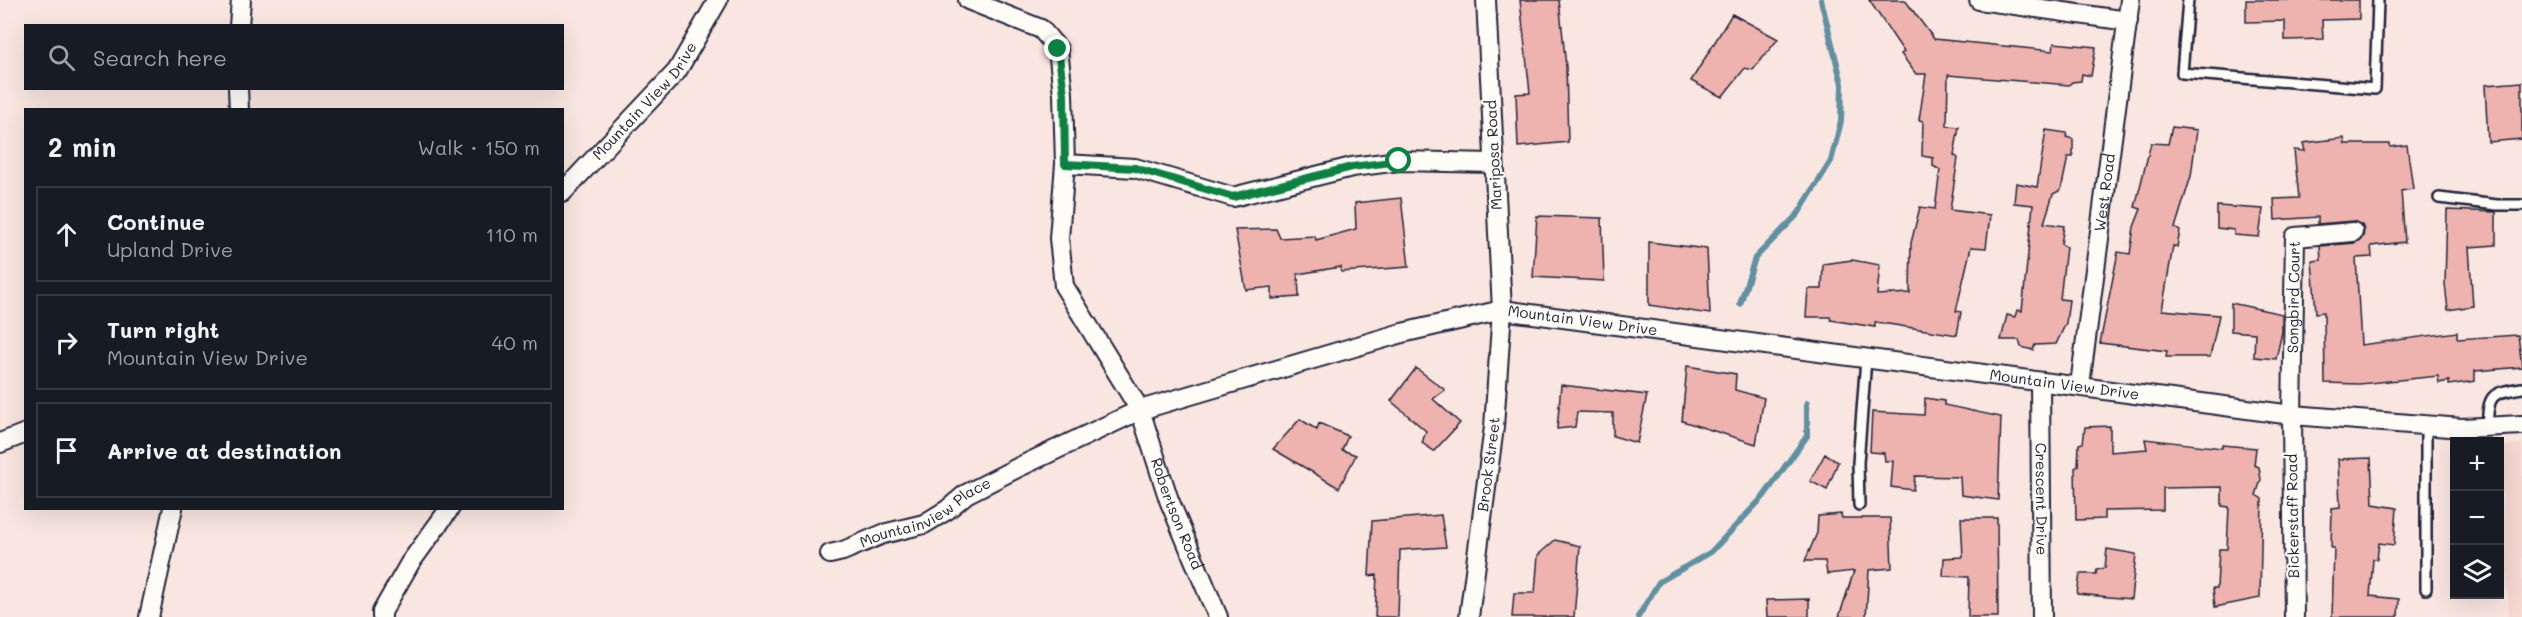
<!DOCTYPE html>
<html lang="en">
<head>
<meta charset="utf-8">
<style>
  body { margin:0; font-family:Mali,sans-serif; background:#20242c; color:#f1f3f6 }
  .controls { position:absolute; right:18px; bottom:18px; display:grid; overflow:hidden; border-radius:0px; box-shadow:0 6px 24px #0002 }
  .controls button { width:54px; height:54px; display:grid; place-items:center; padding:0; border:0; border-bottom:2px solid #363941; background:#171b24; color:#f1f3f6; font:30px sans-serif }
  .stop { position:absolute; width:18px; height:18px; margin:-14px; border:4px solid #0b8043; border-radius:50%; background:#fff }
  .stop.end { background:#0b8043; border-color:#fff; box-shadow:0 2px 6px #0008 }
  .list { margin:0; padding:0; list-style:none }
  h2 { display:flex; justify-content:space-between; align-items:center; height:78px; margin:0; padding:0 24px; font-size:26px }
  h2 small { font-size:20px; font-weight:400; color:#9ea1a6 }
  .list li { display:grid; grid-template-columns:39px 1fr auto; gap:18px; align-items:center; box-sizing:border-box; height:96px; margin:0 12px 12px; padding:0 12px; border:2px solid #363941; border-radius:0px }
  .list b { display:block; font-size:22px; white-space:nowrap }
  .list p { margin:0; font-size:20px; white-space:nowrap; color:#9ea1a6 }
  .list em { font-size:20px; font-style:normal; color:#9ea1a6 }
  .icon { flex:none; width:33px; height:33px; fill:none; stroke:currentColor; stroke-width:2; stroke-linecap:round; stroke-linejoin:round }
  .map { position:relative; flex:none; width:2522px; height:617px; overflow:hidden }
  .search { position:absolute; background:#171b24; box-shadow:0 6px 24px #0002; left:24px; top:24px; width:540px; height:66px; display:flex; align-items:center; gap:15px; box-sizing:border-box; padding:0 21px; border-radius:0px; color:#9ea1a6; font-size:22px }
  .panel { position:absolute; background:#171b24; box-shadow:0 6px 24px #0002; left:24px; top:108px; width:540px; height:402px; border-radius:0px }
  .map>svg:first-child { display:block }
  .built { fill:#f6d7d2 }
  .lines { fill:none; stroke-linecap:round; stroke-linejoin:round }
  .stream { stroke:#6090a2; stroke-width:6 }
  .building { fill:#efb3af; stroke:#22223b; stroke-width:1.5 }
  .service-casing { stroke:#22223b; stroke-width:14 }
  .minor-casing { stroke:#22223b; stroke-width:22 }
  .service { stroke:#fdfcf7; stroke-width:9 }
  .minor { stroke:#fdfcf7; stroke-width:18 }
  .route { stroke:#0b8043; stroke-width:8 }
  .labels { text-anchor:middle; stroke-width:4.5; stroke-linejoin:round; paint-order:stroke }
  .street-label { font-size:15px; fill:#22223b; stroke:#fdfcf7 }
</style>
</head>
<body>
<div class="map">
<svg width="2522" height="617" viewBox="0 0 2522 617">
  <rect width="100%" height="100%" fill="#f9e6e1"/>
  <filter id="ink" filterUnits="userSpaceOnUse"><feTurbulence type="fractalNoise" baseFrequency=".0167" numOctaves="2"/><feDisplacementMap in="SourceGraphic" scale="12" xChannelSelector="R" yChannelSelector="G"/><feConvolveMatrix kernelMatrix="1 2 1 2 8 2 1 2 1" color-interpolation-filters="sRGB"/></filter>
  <g filter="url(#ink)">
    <path class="built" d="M2522,444V617H2509L2500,447Z"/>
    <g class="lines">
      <path class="stream" d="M1740,304L1755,258L1798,214L1831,161L1841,121L1842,84L1821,0
        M1638,617L1659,582L1711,552L1764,496L1807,436V403"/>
    </g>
    <path class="building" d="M1520,0H1559L1566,67L1568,142L1518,147L1516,94L1530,93Z
      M1869,0H1905L1934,39L2053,51L2054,43L2096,47L2091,76L2082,74L2081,81L2072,82L2069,85L1948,75L1947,126L1959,127L1954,155L1958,158L1950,210L1990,215L1986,248L1971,247L1956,311L1961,312L1957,335L1875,322V327L1831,320L1830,317H1806L1808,289H1822L1823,264L1852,260L1880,265L1877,295L1910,293L1911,243L1920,207L1935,209L1940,170L1933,166V158L1922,156L1923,121L1919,120L1926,74H1916L1901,54L1904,52Z
      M2246,0H2359V19L2322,20L2323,39L2285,40V21L2246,22Z
      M1732,14L1778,39L1753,70L1745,68L1722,97L1691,81Z
      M2522,82V139L2488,142L2485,85Z
      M2172,127L2197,130L2191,176L2175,228L2180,231L2177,247L2173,246L2162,310L2219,315L2210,357H2166L2167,351L2100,343L2118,252L2130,254L2134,227L2141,209L2135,207L2151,143L2168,144Z
      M2046,130L2067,133L2066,137L2073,139V157H2068L2061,190L2053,194L2044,223L2064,226L2061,244L2066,247L2060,299L2069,300L2066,323L2056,344L2035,345L2033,350L2021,347L2019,340H2001L2007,315L2015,317L2017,310L2022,311L2033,205L2014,203L2016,183L2037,187Z
      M2344,138L2345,144H2390V147L2407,145L2413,189L2401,191L2405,242L2371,246L2372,257L2356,258L2361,345L2457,332V339L2518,335L2522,367L2475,371V381L2449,385V381L2439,383L2438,376L2359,384L2325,383L2324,312L2316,313L2312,261L2321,260L2320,246L2355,243L2363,237L2364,230L2362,225L2353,221L2318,224V217L2275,220L2274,199L2299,198L2294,150L2305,151L2303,143Z
      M1401,198L1409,267L1341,272V267L1298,274L1299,297L1272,299V287L1246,290L1235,230L1276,229L1280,238L1315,236L1316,240L1356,229L1355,203Z
      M2217,206L2263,209L2259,237L2234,235V230L2217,228Z
      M2447,210L2496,212V245L2469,247L2473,306L2448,310L2445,284Z
      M1537,216L1602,218L1604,281L1533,277Z
      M1649,242L1707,249L1710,314L1649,305Z
      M2231,303L2282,314V332L2276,359L2254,357L2255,333L2231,331Z
      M1687,366L1736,374L1735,390L1764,398L1756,444L1682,421Z
      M1416,368L1445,390L1433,399L1460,423L1434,451L1422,443L1426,431L1391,401Z
      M1561,385L1647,395L1637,443L1613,436V413L1577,412L1575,427L1557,429Z
      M1925,398L1944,401V405L2001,417L1998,500L1961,495L1960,477L1915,476L1913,490L1891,487L1893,461H1885L1884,453L1870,452L1872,412L1924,415Z
      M1300,419L1317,430L1319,423L1348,436L1342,450L1356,455L1339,488L1273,449Z
      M2110,426V452L2147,449L2145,439L2222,448V445L2256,448L2254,465L2259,467L2261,480L2256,495L2262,499L2260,598L2215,607L2213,588H2217L2219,549H2227L2229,507L2222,506V487L2163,488V510L2104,511V519L2076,520L2075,468L2078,466L2079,444L2083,443L2085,427Z
      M1825,454L1838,462L1827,490L1810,481Z
      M2371,458L2373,504L2397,508L2394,545L2379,543L2377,559H2373L2370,596L2399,599L2398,617H2332L2334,548H2331L2332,508L2340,507L2338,459Z
      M1841,514L1842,518H1890L1892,568L1869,570L1866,617H1839L1854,571L1827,574L1825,561H1805L1817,533L1818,516Z
      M1441,515L1446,547L1400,550L1398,617H1375L1377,575L1369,576L1372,521Z
      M1961,518H1997L1998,617H1968L1969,577L1943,576L1944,558L1963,557Z
      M1555,540L1580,546L1574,617H1512L1514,593H1535L1538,555Z
      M2107,549L2136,554L2131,599L2077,594L2080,574H2096L2097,570L2105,568Z
      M1809,599V617H1767L1766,600Z"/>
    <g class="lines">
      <g class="service-casing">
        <path id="service" d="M2188,0L2182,73L2375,89L2378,0
          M2439,198L2497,205H2522
          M2426,425V589
          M2487,427C2489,395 2489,393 2522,388
          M1859,505L1858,463L1866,359"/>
      </g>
      <g class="minor-casing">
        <g id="minor">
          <path id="s1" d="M968,0L1041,29L1058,49L1063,94L1065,164L1059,238L1064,286L1140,410L1169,500L1218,617"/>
          <path d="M1979,0L2128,21"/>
          <path d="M239,26L241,0"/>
          <path d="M238,88L239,110"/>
          <path d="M1065,164L1135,168L1233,197L1352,167L1399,161L1494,163"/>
          <path id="s2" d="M562,193L677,71L718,0"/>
          <path id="s3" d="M2040,382L2042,617"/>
          <path id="s4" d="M2080,385L2130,0"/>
          <path d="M0,443L26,433"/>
          <path id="s5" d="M830,554L843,551L883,534L924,524L947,510L966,494L1019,467L1140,410L1402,333L1502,310L2292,415L2462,428L2522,425"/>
          <path d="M149,617L173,508"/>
          <path d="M382,617V612L410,563L450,508"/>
          <path id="s6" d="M1469,617L1494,427L1502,310L1486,0"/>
          <path id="s7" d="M2294,617L2292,415L2295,237L2353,232"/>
        </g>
      </g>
      <use href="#service" class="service"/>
      <use href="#minor" class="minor"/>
    </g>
  </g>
  <g class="lines" filter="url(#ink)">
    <path class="route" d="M1058,49L1064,94L1065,164L1135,168L1233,197L1352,167L1399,161"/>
  </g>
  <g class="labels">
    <g class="street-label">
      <text dy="5" stroke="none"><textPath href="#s2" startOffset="124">Mountain View Drive</textPath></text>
      <text transform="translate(1494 155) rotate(-93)" y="5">Mariposa Road</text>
      <text dy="5" stroke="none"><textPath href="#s4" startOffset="194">West Road</textPath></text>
      <text dy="5" stroke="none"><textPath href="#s7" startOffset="320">Songbird Court</textPath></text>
      <text dy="5" stroke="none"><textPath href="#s5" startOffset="801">Mountain View Drive</textPath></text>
      <text dy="5" stroke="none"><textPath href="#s5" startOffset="1287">Mountain View Drive</textPath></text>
      <text dy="5" stroke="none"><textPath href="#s6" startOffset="154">Brook Street</textPath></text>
      <text dy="5" stroke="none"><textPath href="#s3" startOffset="117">Crescent Drive</textPath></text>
      <text dy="5" stroke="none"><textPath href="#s5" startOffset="105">Mountainview Place</textPath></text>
      <text dy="5" stroke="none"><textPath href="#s1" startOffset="598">Robertson Road</textPath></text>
      <text transform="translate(2293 516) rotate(-91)" y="5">Bickerstaff Road</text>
    </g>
  </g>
</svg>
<div class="controls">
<button>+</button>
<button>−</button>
<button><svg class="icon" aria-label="layers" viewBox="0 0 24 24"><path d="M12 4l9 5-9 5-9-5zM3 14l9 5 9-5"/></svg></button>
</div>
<div class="stop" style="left:1399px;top:161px"></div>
<div class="stop end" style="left:1058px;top:49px"></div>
<div class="search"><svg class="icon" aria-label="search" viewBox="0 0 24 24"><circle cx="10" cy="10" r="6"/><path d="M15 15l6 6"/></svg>Search here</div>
<section class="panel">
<h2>2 min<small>Walk · 150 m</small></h2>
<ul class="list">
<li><svg class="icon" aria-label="ahead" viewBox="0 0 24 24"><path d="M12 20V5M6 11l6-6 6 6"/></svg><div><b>Continue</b><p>Upland Drive</p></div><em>110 m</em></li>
<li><svg class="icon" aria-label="right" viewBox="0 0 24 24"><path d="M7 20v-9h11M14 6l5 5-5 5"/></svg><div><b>Turn right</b><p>Mountain View Drive</p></div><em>40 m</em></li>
<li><svg class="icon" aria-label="arrive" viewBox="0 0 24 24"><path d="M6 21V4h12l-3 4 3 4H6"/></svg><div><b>Arrive at destination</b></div></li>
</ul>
</section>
</div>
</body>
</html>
